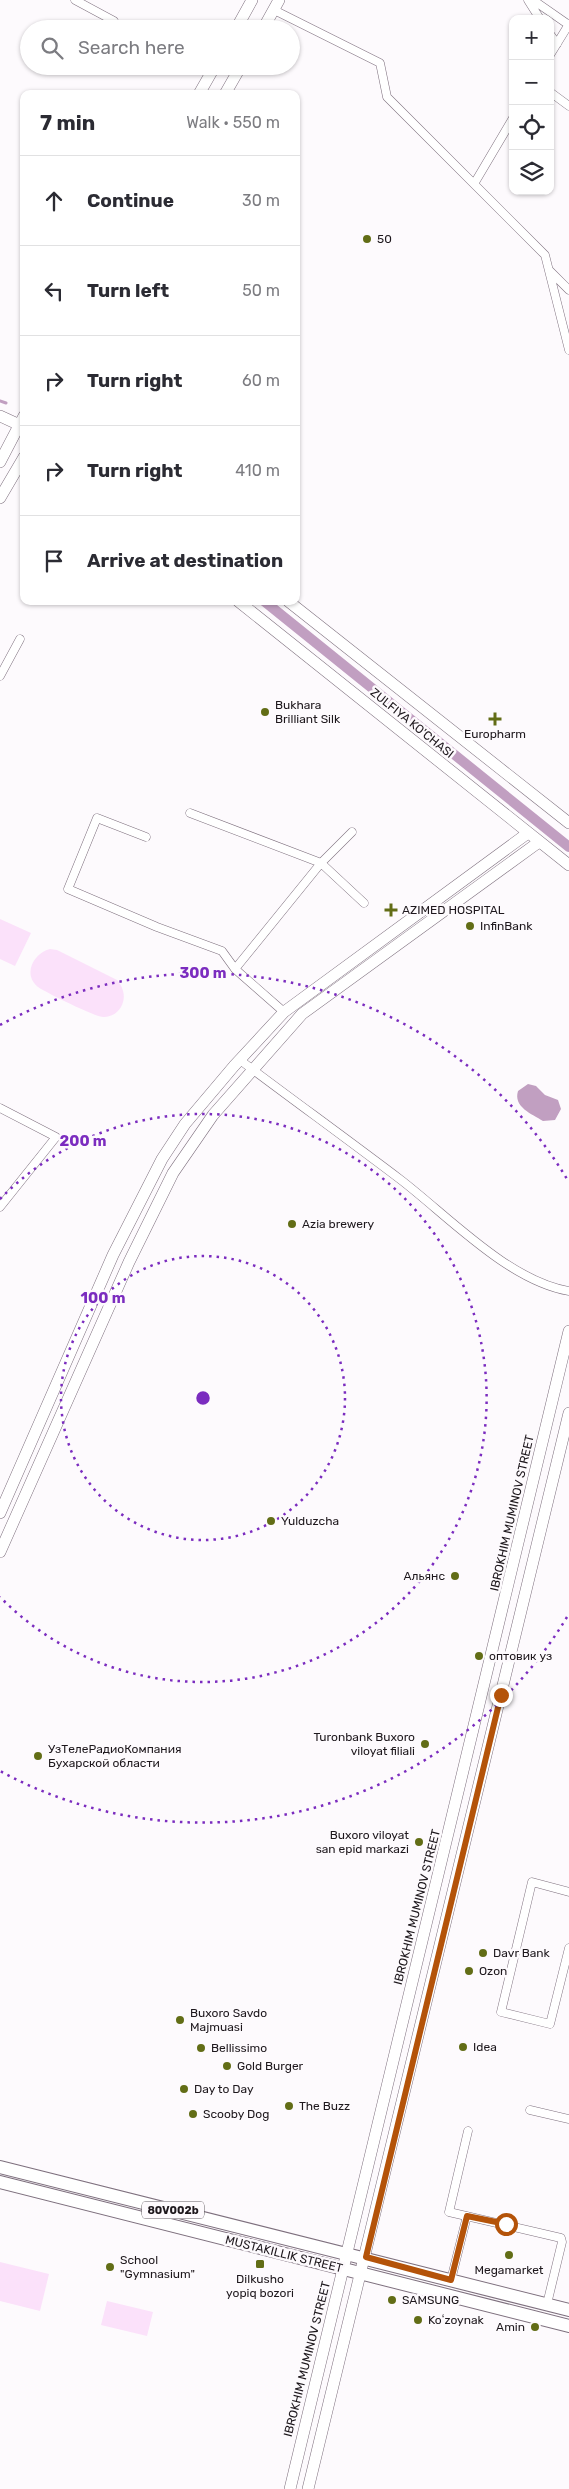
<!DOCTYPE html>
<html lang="en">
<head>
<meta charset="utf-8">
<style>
  body { margin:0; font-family:Rubik,sans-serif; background:#f7f7f7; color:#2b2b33 }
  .controls { position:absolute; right:15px; top:15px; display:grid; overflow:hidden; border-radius:10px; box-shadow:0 1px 4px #0004 }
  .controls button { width:45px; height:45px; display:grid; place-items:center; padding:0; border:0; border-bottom:1px solid #e1e1e2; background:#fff; color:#2b2b33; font:25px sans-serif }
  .stop { position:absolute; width:15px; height:15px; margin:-11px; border:4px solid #b45309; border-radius:50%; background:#fff }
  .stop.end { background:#b45309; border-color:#fff; box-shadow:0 1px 5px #0008 }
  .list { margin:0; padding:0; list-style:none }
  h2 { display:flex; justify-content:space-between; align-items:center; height:65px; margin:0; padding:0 20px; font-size:21px }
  h2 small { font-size:16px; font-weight:400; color:#7c7c81 }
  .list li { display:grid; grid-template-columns:32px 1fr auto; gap:15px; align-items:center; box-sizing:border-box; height:90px; padding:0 20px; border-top:1px solid #e1e1e2 }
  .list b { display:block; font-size:19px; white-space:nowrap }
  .list em { font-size:16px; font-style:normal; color:#7c7c81 }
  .icon { flex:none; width:28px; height:28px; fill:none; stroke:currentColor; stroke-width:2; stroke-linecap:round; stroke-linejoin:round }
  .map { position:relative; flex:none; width:569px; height:2489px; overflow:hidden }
  .search { position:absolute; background:#fff; box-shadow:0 1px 4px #0004; left:20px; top:20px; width:280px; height:55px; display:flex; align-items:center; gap:12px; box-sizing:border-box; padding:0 18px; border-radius:28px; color:#7c7c81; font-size:19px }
  .panel { position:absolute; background:#fff; box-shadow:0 1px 4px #0004; left:20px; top:90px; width:280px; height:515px; border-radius:10px }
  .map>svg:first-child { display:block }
  .green { fill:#fbe1fa }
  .water { fill:#c19fc1 }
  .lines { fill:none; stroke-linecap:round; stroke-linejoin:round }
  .stream { stroke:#c19fc1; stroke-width:3 }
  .canal { stroke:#c19fc1; stroke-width:10 }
  .street-casing { stroke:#7e707e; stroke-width:9 }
  .secondary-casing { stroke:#7e707e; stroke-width:12 }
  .primary-casing { stroke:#7e707e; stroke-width:14 }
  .street { stroke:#fff; stroke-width:8 }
  .secondary { stroke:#fff; stroke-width:11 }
  .primary { stroke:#fff; stroke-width:12 }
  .route { stroke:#b45309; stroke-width:6 }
  .ring { fill:none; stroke:#7b2cbf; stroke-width:2.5; stroke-dasharray:2.5 5 }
  .poi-dot { fill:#626d16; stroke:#fdfafd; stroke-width:2 }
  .labels { text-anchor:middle; stroke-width:5; stroke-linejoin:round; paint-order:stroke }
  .shield { fill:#fdfafd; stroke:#615c60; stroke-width:1 }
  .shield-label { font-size:11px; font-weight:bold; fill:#1e181d }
  .poi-label { font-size:12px; fill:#1e181d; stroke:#fdfafd; text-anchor:start }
  .street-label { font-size:12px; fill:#1e181d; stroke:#fdfafd }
  .centre { fill:#7b2cbf; stroke:#fdfafd; stroke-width:2.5 }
  .ring-label { font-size:15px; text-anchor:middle; font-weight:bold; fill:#7b2cbf; stroke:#fdfafd; stroke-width:5; stroke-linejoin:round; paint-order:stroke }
</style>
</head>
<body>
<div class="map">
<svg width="569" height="2489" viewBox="0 0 569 2489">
  <rect width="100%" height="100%" fill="#fdfafd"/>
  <path class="green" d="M0,919L31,933L15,966L0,959Z
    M50,949L57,950L117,980C123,987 126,996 122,1005C119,1012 112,1017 104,1017C97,1018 45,992 38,987C22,974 34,953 50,949Z
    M0,2262L49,2274L40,2311L0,2301Z
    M107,2301L153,2312L147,2336L101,2325Z"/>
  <path class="water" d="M528,1084L536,1086L545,1095L558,1100L561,1109L555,1120L543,1121C532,1114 513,1107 518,1091Z"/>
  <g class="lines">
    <path class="stream" d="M0,401L6,403"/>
    <path class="canal" d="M264,601L569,847"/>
    <g class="street-casing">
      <path id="street" d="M75,0L114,21
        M528,0L540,19
        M533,0L569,25
        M274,10L380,63L387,97L545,255L569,350
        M550,34L557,44
        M550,55L569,24
        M550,92L569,106
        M474,184L513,118
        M550,271L569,290
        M0,676L20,639
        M190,813L321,863L364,903
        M146,837L97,818L68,889L157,927L222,951L235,969L284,1012
        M235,969L321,863L352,832
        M240,1060C293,1100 347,1139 401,1180C449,1217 509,1281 569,1291
        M0,1108L56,1137L0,1207
        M569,1892L532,1882L501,2012L550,2024L569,1948
        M530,2110L569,2119
        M468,2131L449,2212L561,2238L562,2242L547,2304
        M451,2280L467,2216"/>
    </g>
    <g class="secondary-casing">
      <path id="secondary" d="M236,29L252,0
        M263,29L279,0
        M199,94L215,66
        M225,94L241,66
        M0,416L24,427
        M0,462L24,416
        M0,498L24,457
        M238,601L569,865
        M288,601L569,823
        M0,1513L113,1255L162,1159L185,1124L234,1066L284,1012L528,833
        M0,1552L129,1262L173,1173L213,1115L302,1014L539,842
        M290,2489L569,1331
        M308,2489C396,2131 482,1772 569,1413"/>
    </g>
    <g class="primary-casing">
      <path id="primary" d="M0,2167L569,2310
        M0,2182L569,2326"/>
    </g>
    <use href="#street" class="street"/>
    <use href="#secondary" class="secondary"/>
    <use href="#primary" class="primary"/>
  </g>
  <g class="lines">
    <path class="route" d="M501,1695L366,2257L451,2280L467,2216L506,2224"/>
  </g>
  <g class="ring">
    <circle cx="203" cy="1398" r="142"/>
    <path d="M0 1199A284 284 0 1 1 0 1597"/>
    <path d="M567 1617A425 425 0 0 1 0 1771M0 1025A425 425 0 0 1 567 1179"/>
  </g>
  <g class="poi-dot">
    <circle cx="367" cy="239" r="5"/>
    <circle cx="265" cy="712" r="5"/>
    <path d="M492.5 711.5h5v5h5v5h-5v5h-5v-5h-5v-5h5z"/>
    <path d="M388.5 902.5h5v5h5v5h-5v5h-5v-5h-5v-5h5z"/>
    <circle cx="470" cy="926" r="5"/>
    <circle cx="292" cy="1224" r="5"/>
    <circle cx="271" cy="1521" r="5"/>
    <circle cx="455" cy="1576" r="5"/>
    <circle cx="479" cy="1656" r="5"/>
    <circle cx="425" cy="1744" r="5"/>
    <circle cx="38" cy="1756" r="5"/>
    <circle cx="419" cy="1842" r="5"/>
    <circle cx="483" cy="1953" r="5"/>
    <circle cx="469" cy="1971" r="5"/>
    <circle cx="180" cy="2020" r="5"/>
    <circle cx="463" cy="2047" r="5"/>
    <circle cx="201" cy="2048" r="5"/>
    <circle cx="227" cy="2066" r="5"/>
    <circle cx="184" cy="2089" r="5"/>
    <circle cx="289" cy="2106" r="5"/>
    <circle cx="193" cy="2114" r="5"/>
    <circle cx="509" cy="2255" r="5"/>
    <rect x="255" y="2259" width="10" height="10" rx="2.5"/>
    <circle cx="110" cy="2267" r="5"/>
    <circle cx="392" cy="2300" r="5"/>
    <circle cx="418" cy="2320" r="5"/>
    <circle cx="535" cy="2327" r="5"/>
  </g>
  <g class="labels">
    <rect class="shield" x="142" y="2201.5" width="62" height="17" rx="4"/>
    <g class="shield-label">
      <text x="173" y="2214">80V002b</text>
    </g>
    <g class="poi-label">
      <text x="377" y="243">50</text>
      <text x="275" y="709">Bukhara<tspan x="275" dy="14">Brilliant Silk</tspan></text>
      <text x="495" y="738" text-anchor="middle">Europharm</text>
      <text x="402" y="914">AZIMED HOSPITAL</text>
      <text x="480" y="930">InfinBank</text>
      <text x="302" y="1228">Azia brewery</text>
      <text x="281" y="1525">Yulduzcha</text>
      <text x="445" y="1580" text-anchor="end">Альянс</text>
      <text x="489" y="1660">оптовик уз</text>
      <text x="415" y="1741" text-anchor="end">Turonbank Buxoro<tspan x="415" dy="14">viloyat filiali</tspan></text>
      <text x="48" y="1753">УзТелеРадиоКомпания<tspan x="48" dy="14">Бухарской области</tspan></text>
      <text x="409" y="1839" text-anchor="end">Buxoro viloyat<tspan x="409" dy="14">san epid markazi</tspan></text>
      <text x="493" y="1957">Davr Bank</text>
      <text x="479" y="1975">Ozon</text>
      <text x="190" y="2017">Buxoro Savdo<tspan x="190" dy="14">Majmuasi</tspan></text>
      <text x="473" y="2051">Idea</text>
      <text x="211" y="2052">Bellissimo</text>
      <text x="237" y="2070">Gold Burger</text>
      <text x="194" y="2093">Day to Day</text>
      <text x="299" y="2110">The Buzz</text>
      <text x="203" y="2118">Scooby Dog</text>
      <text x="120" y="2264">School<tspan x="120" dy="14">"Gymnasium"</tspan></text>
      <text x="509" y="2274" text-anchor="middle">Megamarket</text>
      <text x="260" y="2283" text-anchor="middle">Dilkusho<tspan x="260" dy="14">yopiq bozori</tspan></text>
      <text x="402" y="2304">SAMSUNG</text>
      <text x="428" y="2324">Koʻzoynak</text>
      <text x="525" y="2331" text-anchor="end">Amin</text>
    </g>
    <g class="street-label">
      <text transform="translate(412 723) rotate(39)" y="4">ZULFIYA KO'CHASI</text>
      <text transform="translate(512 1513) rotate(-77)" y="4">IBROKHIM MUMINOV STREET</text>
      <text transform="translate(417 1907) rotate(-76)" y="4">IBROKHIM MUMINOV STREET</text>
      <text transform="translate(284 2254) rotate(14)" y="4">MUSTAKILLIK STREET</text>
      <text transform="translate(307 2359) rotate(-76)" y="4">IBROKHIM MUMINOV STREET</text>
    </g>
  </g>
  <circle cx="203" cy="1398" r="8" class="centre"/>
  <g class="ring-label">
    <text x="203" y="978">300 m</text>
    <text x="83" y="1146">200 m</text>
    <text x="103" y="1303">100 m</text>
  </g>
</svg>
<div class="controls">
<button>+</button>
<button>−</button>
<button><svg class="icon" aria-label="locate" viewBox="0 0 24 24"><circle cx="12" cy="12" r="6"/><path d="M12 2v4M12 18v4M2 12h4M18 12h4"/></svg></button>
<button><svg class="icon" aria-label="layers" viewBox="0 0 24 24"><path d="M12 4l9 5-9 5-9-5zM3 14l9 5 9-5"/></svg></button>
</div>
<div class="stop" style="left:506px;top:2224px"></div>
<div class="stop end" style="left:501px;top:1695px"></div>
<div class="search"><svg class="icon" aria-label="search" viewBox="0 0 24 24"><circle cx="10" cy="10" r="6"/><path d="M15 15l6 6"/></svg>Search here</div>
<section class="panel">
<h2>7 min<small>Walk · 550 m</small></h2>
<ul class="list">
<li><svg class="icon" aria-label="ahead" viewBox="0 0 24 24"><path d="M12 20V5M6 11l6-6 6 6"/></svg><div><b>Continue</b></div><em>30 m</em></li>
<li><svg class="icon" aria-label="left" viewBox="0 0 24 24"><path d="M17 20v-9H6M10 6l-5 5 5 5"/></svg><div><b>Turn left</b></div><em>50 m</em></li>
<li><svg class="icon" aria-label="right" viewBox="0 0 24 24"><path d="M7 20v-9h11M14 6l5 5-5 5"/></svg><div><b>Turn right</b></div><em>60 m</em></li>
<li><svg class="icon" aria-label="right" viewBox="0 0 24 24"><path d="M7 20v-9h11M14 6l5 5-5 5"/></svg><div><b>Turn right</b></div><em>410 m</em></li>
<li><svg class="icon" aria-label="arrive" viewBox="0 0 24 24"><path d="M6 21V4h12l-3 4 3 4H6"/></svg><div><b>Arrive at destination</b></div></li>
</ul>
</section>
</div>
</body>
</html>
